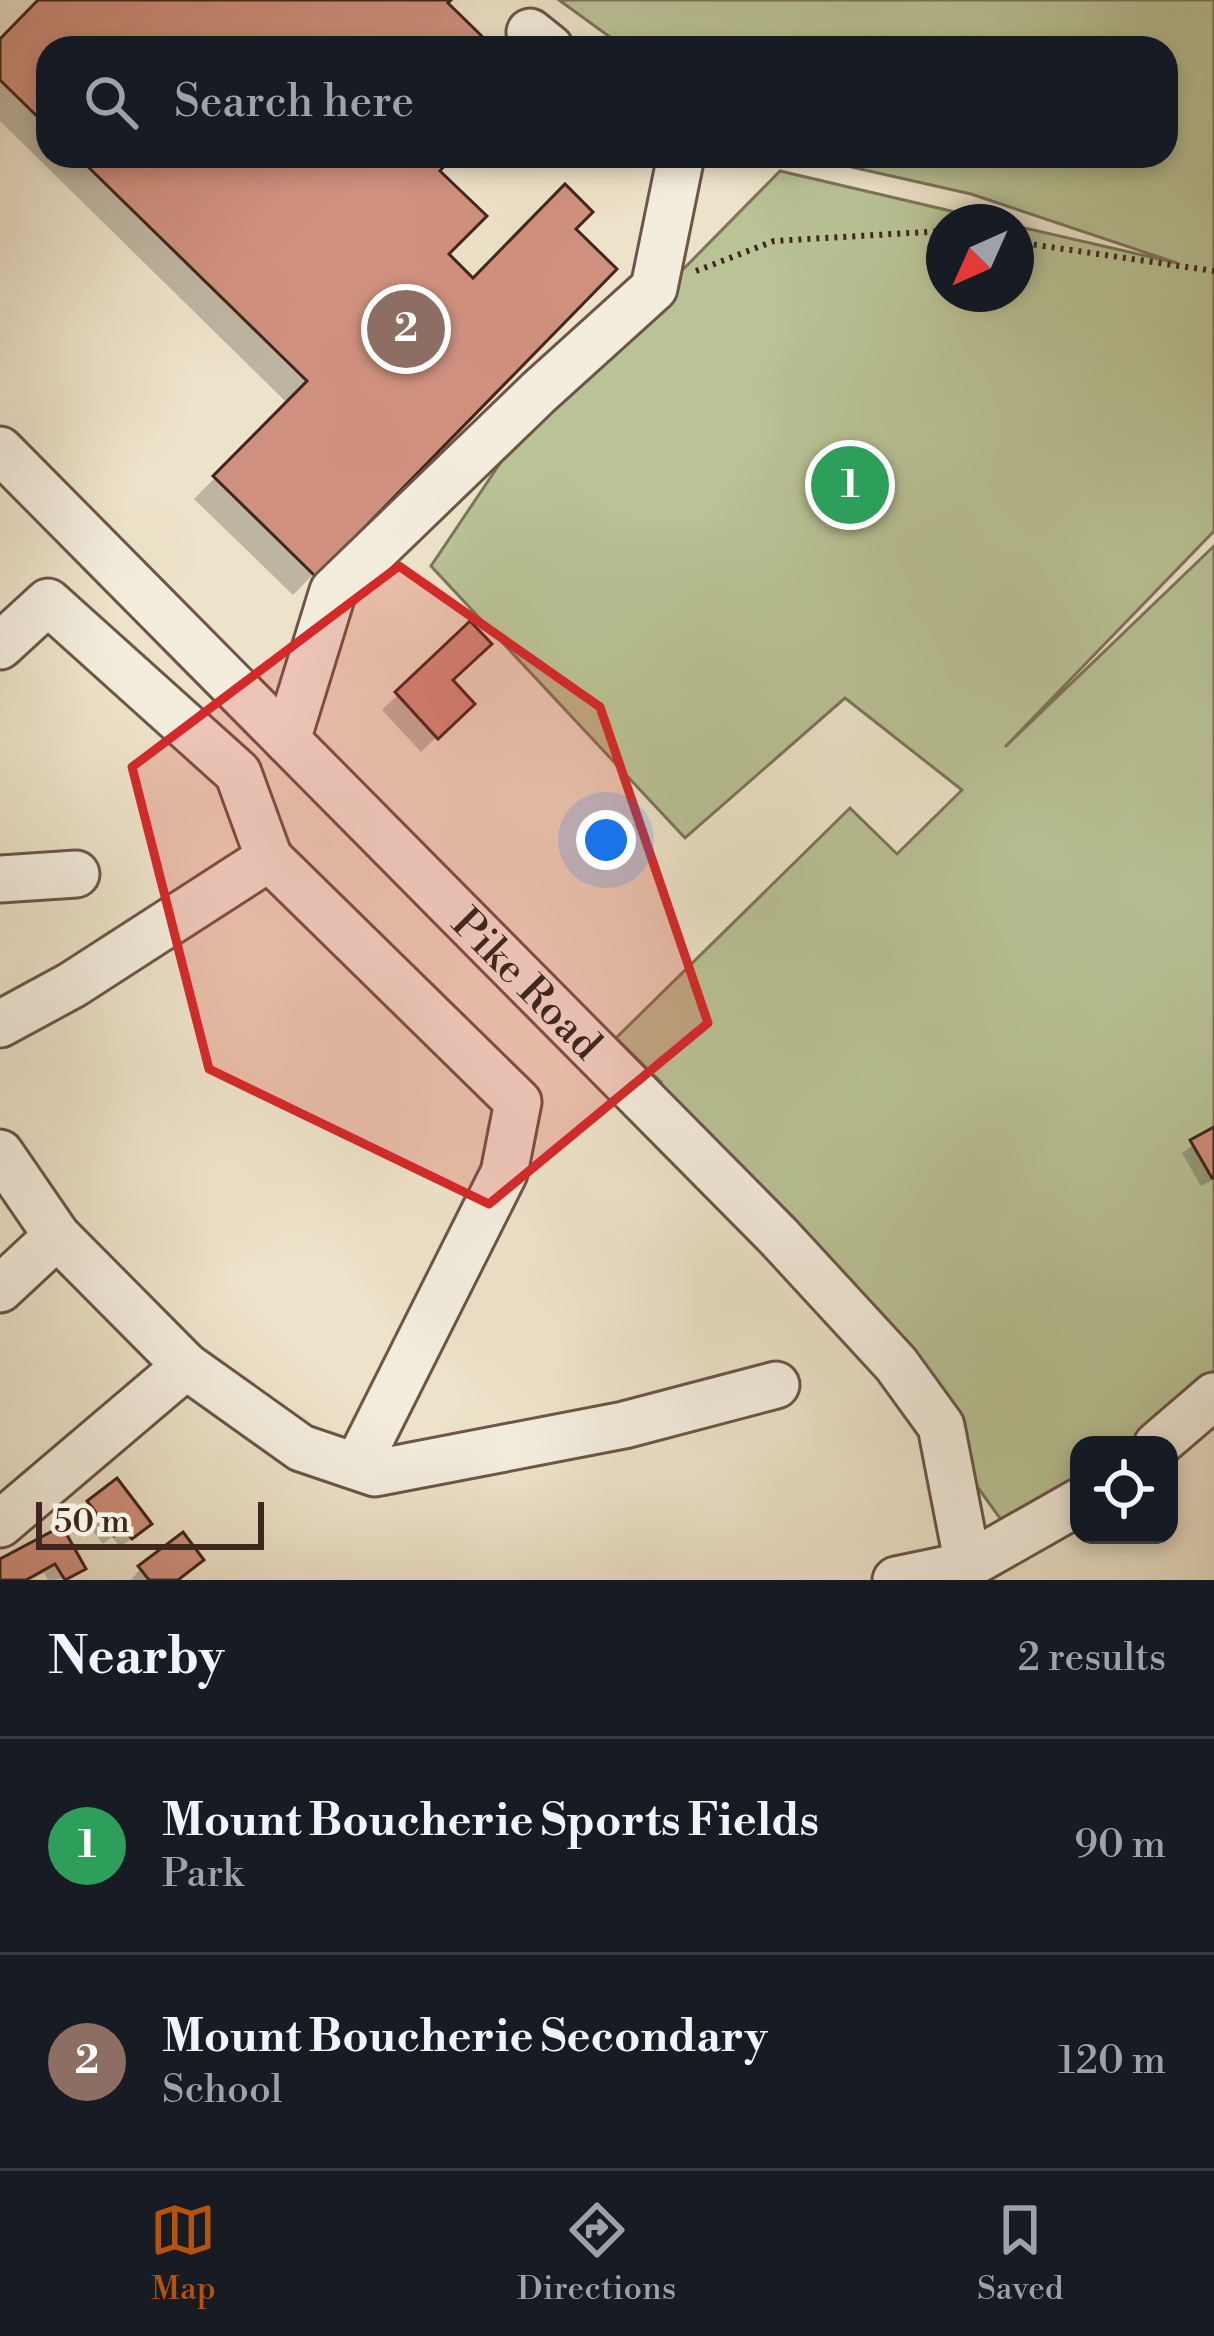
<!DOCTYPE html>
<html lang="en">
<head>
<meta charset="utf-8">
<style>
  body { margin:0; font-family:"Libre Bodoni",serif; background:#20242c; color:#f1f3f6 }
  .controls { position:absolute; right:36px; bottom:36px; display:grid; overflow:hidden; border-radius:24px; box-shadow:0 6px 18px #0003 }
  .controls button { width:108px; height:108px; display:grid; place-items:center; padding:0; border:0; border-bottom:3px solid #363941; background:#171b24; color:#f1f3f6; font:60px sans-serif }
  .compass { position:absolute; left:926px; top:204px; width:108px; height:108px; border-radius:50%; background:#171b24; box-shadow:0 6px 18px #0003; rotate:225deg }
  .scale { position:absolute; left:36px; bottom:30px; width:228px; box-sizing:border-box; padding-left:12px; border:6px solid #40271d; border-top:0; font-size:33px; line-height:42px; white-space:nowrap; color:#40271d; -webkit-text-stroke:9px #f3eddd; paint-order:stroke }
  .you { position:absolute; left:606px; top:840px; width:42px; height:42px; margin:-30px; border:9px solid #fff; border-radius:50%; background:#1a73e8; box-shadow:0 0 0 18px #1a73e833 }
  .badge { display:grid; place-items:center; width:78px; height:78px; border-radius:50%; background:#b45309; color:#fff; font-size:39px; font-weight:700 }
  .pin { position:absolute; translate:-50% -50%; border:6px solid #fff; box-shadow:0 3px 12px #0006 }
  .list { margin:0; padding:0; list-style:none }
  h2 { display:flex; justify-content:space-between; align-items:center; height:156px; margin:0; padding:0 48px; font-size:51px }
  h2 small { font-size:39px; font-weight:400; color:#9ea1a6 }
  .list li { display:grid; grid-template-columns:78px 1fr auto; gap:36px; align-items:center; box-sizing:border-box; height:216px; padding:0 48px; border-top:3px solid #363941 }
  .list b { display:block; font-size:45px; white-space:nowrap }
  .list p { margin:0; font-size:39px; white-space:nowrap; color:#9ea1a6 }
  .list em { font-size:39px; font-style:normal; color:#9ea1a6 }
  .icon { flex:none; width:66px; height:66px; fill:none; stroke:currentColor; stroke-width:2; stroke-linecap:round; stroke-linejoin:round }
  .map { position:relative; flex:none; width:1214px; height:1580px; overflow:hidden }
  .search { position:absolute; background:#171b24; box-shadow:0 6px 18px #0003; left:36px; right:36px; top:36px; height:132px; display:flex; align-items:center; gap:30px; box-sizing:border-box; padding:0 42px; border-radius:36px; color:#9ea1a6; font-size:45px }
  .sheet { height:588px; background:#171b24 }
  nav { display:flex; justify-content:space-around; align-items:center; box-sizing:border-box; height:168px; border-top:3px solid #363941; background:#171b24; font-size:33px; color:#9ea1a6 }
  nav a { display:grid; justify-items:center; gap:6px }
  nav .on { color:#b45309 }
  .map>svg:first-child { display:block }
  .green { fill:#b9c396; stroke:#7c755a; stroke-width:3 }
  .shadow { fill:#0003 }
  .building { fill:#d0907e; stroke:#40271d; stroke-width:3 }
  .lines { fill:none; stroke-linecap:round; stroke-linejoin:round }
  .minor-casing { stroke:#6b5648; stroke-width:51 }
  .path { stroke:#40271d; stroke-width:6; stroke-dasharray:3 6; stroke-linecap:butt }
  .minor { stroke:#f3eddd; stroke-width:45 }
  .marked { fill:#d62828; fill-opacity:0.2; stroke:#d62828; stroke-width:9; stroke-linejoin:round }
  .labels { text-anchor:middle; stroke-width:9; stroke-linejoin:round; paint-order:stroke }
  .street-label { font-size:42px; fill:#40271d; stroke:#f3eddd }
</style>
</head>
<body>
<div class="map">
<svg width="1214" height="1580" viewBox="0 0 1214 1580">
  <rect width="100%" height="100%" fill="#ede3ca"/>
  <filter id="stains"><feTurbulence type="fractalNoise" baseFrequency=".00167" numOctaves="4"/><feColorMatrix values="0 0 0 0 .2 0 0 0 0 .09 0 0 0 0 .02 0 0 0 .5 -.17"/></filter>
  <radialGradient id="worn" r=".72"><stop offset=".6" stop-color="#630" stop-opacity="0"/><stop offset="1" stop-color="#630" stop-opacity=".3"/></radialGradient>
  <path class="green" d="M559,0H1214V531L1005,747L1214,546V1401L1146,1445H1079V1488L1010,1532L795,1234L651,1094L661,1082L616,1038L850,808L897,854L962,790L845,698L685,838L431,566L517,438L780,171L998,222H944V294H1016V226L1177,263L971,194L803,156H1166V48H625Z"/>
  <path class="shadow" d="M42,0H446L444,3L490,48H48V156H449L436,171L445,254L473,282L572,229L613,269L293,595L194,499L288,404L0,121V43Z
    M470,626L449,681L471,704L421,752L382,710Z
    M1214,1130V1179L1201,1186L1182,1153Z
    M89,1503L138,1534L120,1547L112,1537L103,1544L79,1513Z
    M61,1530L82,1568L72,1578L48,1580L44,1573L30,1580H0V1562Z
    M140,1569L177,1580H131Z"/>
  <path class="building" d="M38,0H451L448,3L494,48H48V127L0,80V39Z
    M77,156H453L440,171L487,216L449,254L473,278L565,184L593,212L576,229L617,269L316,577L213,476L307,381Z
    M470,621L492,644L453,680L475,704L438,739L395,692Z
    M1214,1127V1177L1212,1178L1190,1140Z
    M117,1478L152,1524L132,1539L124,1529L114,1536L87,1501Z
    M62,1526L86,1569L65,1580L55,1564L26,1580H0V1559Z
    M183,1532L204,1560L178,1580H149L138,1566Z"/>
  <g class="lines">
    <g class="minor-casing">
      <g id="minor">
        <path d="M530,32L550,48"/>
        <path id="s1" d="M0,450L778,1236L896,1364L941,1426L968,1565"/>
        <path d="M0,646L48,602L238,773L269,858"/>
        <path d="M287,740L333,591L539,392L654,288L681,156"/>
        <path d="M0,879L76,874"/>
        <path d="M0,1024L72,985L269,858L518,1102L504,1173L357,1466"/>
        <path d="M0,1153L57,1236L186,1366"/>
        <path d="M0,1289L57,1236"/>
        <path d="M1157,1445L1214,1396"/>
        <path d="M0,1524L186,1366L301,1448L375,1473L624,1425L776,1385"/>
        <path d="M896,1580L968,1565L1079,1502"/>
      </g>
    </g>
    <path class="path" d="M1016,242L1214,271
      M696,271L774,241L944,231"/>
    <use href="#minor" class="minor"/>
  </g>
  <path class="marked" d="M399,566L600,707L708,1023L489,1204L209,1069L132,767Z"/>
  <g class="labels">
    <g class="street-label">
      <text dy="15" stroke="none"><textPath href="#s1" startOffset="750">Pike Road</textPath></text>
    </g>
  </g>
  <rect width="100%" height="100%" filter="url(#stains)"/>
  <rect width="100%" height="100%" fill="url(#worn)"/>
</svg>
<div class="controls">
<button><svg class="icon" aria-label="locate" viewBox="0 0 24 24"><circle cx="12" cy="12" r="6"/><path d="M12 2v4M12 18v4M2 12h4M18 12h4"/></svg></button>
</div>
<svg class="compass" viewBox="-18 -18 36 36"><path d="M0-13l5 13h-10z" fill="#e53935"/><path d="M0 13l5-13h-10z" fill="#9ea1a6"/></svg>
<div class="scale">50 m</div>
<div class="you"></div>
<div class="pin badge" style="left:850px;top:485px;background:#2e9e5b">1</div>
<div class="pin badge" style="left:406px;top:329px;background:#8d6e63">2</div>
<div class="search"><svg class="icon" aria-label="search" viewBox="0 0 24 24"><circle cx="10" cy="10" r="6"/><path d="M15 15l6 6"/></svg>Search here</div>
</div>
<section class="sheet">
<h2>Nearby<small>2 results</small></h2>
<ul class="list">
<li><span class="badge" style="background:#2e9e5b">1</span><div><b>Mount Boucherie Sports Fields</b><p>Park</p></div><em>90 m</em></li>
<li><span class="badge" style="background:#8d6e63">2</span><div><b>Mount Boucherie Secondary</b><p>School</p></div><em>120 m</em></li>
</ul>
</section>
<nav>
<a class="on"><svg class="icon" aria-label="map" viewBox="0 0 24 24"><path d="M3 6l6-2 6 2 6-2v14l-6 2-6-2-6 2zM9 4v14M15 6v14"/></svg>Map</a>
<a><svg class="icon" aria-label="directions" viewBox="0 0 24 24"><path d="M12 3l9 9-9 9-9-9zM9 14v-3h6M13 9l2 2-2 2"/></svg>Directions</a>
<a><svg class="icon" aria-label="saved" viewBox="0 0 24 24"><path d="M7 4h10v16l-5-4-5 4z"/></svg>Saved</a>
</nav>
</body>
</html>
